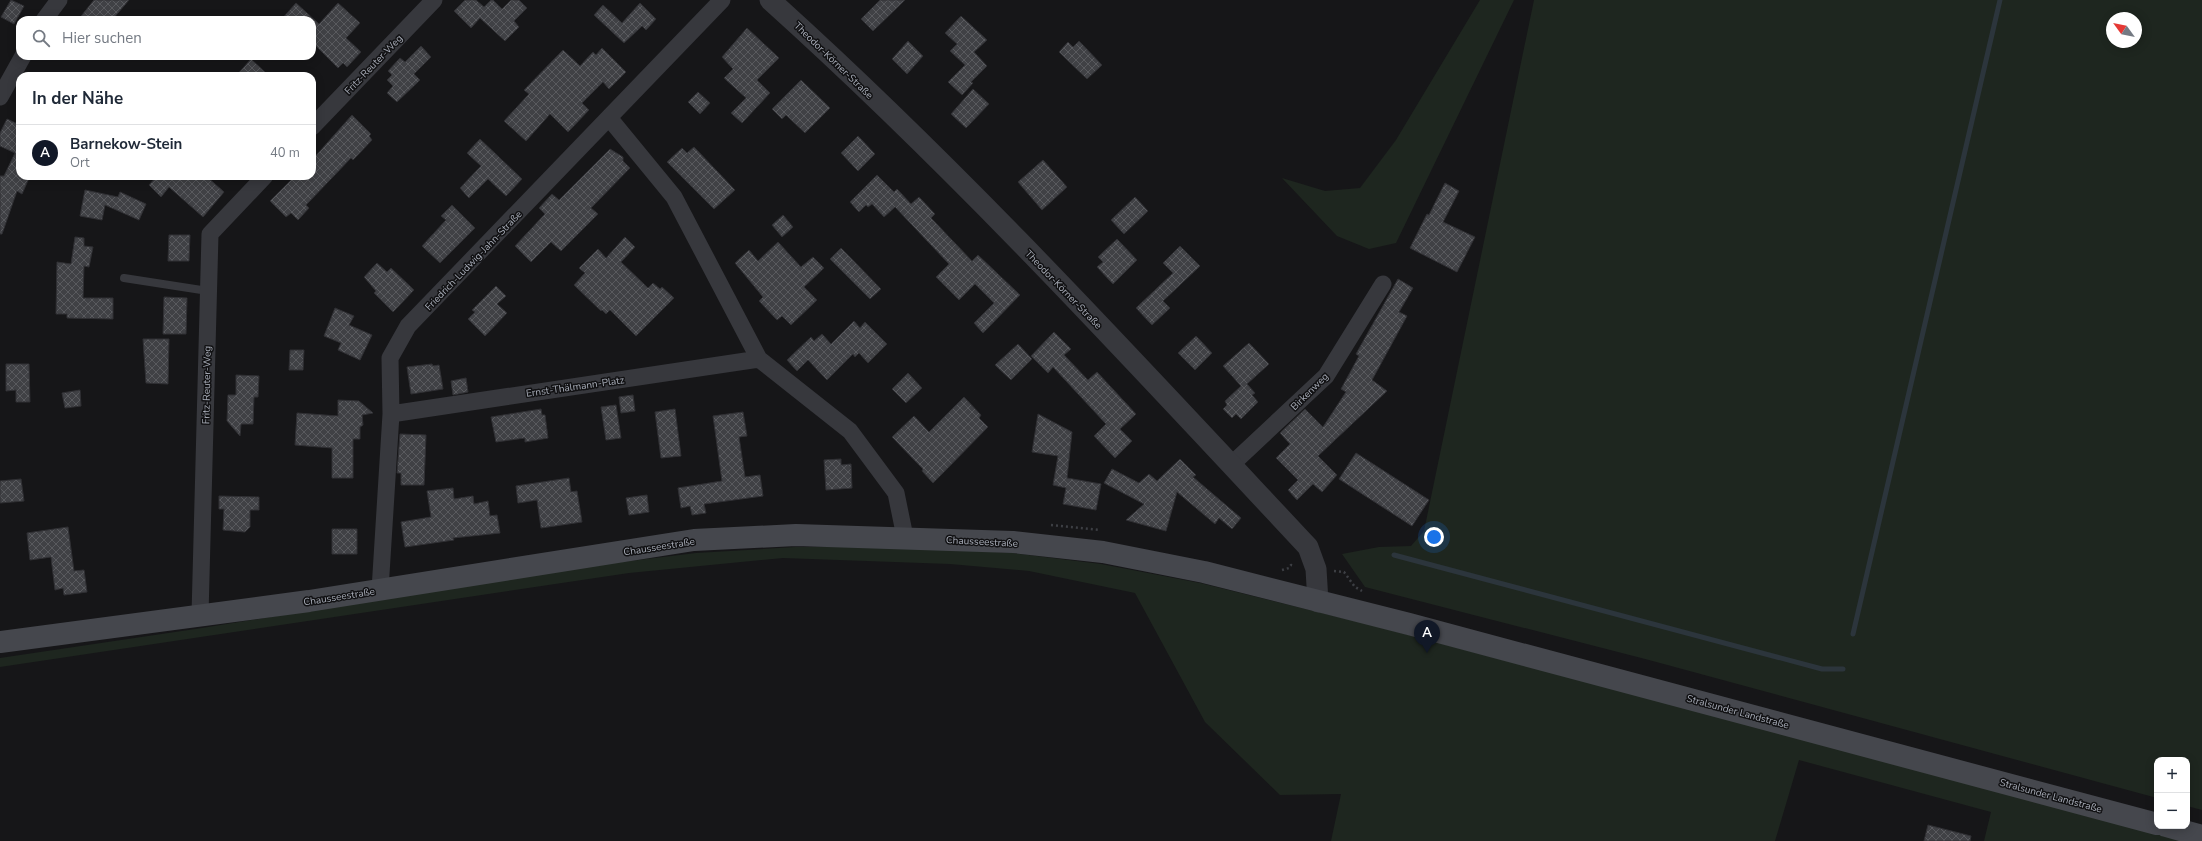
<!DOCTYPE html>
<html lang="de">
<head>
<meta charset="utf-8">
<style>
  body { margin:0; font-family:"Nunito Sans",sans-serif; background:#f2f2f3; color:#1f2937 }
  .controls { position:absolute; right:12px; bottom:12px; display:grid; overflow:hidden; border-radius:8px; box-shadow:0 2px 10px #0003 }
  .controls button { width:36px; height:36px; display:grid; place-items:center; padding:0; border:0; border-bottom:1px solid #e0e1e3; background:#fff; color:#1f2937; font:20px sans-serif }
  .compass { position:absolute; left:2106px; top:12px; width:36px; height:36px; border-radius:50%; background:#fff; box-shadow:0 2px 10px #0003; rotate:303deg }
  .you { position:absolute; left:1434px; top:537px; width:14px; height:14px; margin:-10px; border:3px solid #fff; border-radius:50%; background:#1a73e8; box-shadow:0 0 0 6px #1a73e833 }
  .badge { display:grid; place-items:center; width:26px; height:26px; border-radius:50%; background:#111827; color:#fff; font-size:13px; font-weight:700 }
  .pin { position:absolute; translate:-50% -33px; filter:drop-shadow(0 1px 2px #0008) }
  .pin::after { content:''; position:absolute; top:21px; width:14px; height:12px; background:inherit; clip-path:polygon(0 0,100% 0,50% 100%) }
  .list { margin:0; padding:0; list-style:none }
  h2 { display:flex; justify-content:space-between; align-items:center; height:52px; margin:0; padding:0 16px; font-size:17px }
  h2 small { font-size:13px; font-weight:400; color:#747a83 }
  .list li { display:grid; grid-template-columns:26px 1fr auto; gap:12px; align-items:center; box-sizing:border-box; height:56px; padding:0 16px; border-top:1px solid #e0e1e3 }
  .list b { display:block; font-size:15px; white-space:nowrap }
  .list p { margin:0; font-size:13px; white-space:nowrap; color:#747a83 }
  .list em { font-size:13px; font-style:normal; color:#747a83 }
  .icon { flex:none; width:22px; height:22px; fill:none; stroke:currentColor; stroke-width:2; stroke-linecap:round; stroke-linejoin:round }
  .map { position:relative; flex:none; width:2202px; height:841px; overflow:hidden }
  .search { position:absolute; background:#fff; box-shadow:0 2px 10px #0003; left:16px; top:16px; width:300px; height:44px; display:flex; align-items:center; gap:10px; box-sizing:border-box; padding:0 14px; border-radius:12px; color:#747a83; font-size:15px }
  .panel { position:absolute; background:#fff; box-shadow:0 2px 10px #0003; left:16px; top:72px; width:300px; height:108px; border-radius:12px }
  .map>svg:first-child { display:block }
  .grass { fill:#1e261f; fill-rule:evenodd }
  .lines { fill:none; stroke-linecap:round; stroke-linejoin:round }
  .stream { stroke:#2c353c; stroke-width:5 }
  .building { fill:url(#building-cross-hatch); stroke:#303034 }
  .path { stroke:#3d3f44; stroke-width:2.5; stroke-dasharray:2 3; stroke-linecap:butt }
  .service { stroke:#37383d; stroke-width:8 }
  .minor { stroke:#37383d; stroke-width:17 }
  .tertiary { stroke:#37383d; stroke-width:21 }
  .secondary { stroke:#45474d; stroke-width:22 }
  .labels { text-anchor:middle; stroke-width:3; stroke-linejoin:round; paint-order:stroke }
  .street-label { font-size:10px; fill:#a8adb8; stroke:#111113 }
</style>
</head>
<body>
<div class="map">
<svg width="2202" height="841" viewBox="0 0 2202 841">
  <defs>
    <pattern id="building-cross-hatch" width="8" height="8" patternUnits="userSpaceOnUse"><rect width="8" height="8" fill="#404145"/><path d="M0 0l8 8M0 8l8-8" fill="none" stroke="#595a5e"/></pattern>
  </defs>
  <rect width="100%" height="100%" fill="#161618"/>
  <path class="grass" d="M1480,0H1514L1396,243L1369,249L1337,236L1282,178L1325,191L1360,188L1396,140Z
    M1534,0H2202V810L2187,806V760H2157V798L1649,660L1365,587L1342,554L1379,547L1411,546L1424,531ZM2112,18H2136V42H2112Z
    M795,547H902L1012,553L1101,564L1200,583L1367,624L2189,841H1984L1991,812L1799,760L1775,841H1331L1341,794L1280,795L1205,722L1135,593L1029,571L950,564L783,558L629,573L0,667V658L202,628L589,566L696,553Z"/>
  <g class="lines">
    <path class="stream" d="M1394,555L1822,669H1843
      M1853,634L2000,0"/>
  </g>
  <path class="building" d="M11,0L24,6L14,24L1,17Z
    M94,0H129L112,20H78Z
    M465,0H476L484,7L491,0H493L502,9L511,0H519L527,8L514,21L519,27L505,41L480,18L471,28L454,11Z
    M880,0H905L873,31L861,19Z
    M296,3L319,24L338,3L360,23L346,38L361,52L347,67L343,63L338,68L312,42V20H281Z
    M640,3L656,19L646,30L642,26L624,43L594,15L603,5L622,23Z
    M961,16L987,40L974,52L987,66L971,82L973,83L962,95L948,82L965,65L950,51L957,44L945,33Z
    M747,28L779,58L757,80L770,93L742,123L731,113L746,98L724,78L733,69L722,57Z
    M908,41L923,56L907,74L892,59Z
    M1079,41L1102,65L1087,79L1059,52L1068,42L1073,47Z
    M421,46L431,57L414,74L420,80L397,102L387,93L393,86L387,80L392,75L388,71L400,58L405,62Z
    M602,48L626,72L609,89L603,82L582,103L589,110L568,132L550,114L526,141L504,121L529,94L524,90L563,50L580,66L593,52L596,55Z
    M251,59L269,76H236Z
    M801,80L830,108L805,133L786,115L782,119L772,109Z
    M973,89L989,104L966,128L951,114Z
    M698,92L710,103L700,114L688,102Z
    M352,115L371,134L369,136L372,140L353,160L351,158L306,205L309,208L298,220L291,213L286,217L270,201L295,176H312V160Z
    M7,119L20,125V176H30L22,194L17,191L2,234H0V176H4L15,153L0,146V133Z
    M858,136L875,154L858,171L841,153Z
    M480,139L522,179L506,196L488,179L469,198L460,188L481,166L467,153Z
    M694,147L735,190L714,209L667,162L682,148L687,153Z
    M610,149L623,157V161L630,168L591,208L598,214L561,251L551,242L531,262L515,246L545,214L539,208L552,194L559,200Z
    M1043,160L1067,187L1042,210L1018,182Z
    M877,175L894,192L897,189L911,204L919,197L935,214L931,218L972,261L978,255L1020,295L983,333L974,323L994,303L975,284L959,300L936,277L949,264L895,207L884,217L872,204L868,207L866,205L859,212L850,202Z
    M157,176H206L224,192L203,217L169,187L161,197L149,185Z
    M1445,183L1459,191L1443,222L1475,237L1457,272L1410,248L1427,214L1429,215Z
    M85,190L118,197L120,192L146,204L139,220L105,205L102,220L80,216Z
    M1135,197L1148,211L1124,234L1111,220Z
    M452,205L475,228L440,263L422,246L446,220L441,216Z
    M783,215L793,227L782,237L772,225Z
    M169,235H190L189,261H168Z
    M75,237L84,238V246L93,247L89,267L84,266L83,298H113V319L67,318V314H56L57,262L71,264Z
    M625,237L635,247L621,262L648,288L653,283L660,289L662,287L674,298L636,336L610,310L606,314L602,310L601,311L574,285L585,273L579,268L598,249L606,258Z
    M1117,239L1137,260L1113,284L1097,267L1103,262L1098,257Z
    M778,242L801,267L813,257L824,268L804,287L817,300L791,325L782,316L777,320L759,301L763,297L735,263L749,250L758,261Z
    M1180,246L1200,266L1163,301L1170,308L1152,325L1136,308L1173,273L1163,263Z
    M841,248L881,289L870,299L830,259Z
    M377,263L387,272L391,268L414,290L393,312L374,293L376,291L364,277Z
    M1398,279L1413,288L1399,312L1407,316L1372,380L1387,391L1318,456L1337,475L1322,492L1313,484L1297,500L1288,490L1298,480L1276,458L1290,444L1280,433L1305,409L1323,427L1346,392L1341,389L1359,356L1356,354Z
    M496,286L506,296L497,304L507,313L485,336L468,319L475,312L472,310Z
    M164,297L187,298L186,334H163Z
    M335,308L354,316L349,325L372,335L360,360L338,350L341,343L324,336Z
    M854,321L860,328L865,322L887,344L868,363L859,353L855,357L853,354L827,380L808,360L797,371L787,360L811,337L814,341L822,334L831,344Z
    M1054,332L1071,349L1064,355L1088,380L1097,372L1136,414L1120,429L1132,441L1115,458L1094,436L1106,424L1053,367L1048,373L1031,356Z
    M1196,336L1212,353L1195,370L1178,353Z
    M143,339H169L168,384L146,383Z
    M1249,343L1269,364L1247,384L1255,393L1252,395L1258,402L1241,419L1236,414L1232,418L1223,409L1227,405L1225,401L1241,386L1223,366Z
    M1018,344L1032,359L1011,380L995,365Z
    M290,350H304L303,370H289Z
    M6,364H29L30,402H16V390L6,391Z
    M432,364L433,366L439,365L443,389L411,394L407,367Z
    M908,373L922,388L906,403L892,389Z
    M236,375L259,376L258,397H254L253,424H241L240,436L227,421L228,395H236Z
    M466,378L468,392L453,395L451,381Z
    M80,390L81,406L65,408L62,393Z
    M633,395L635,411L621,413L619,397Z
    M964,397L981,415L979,418L988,427L933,483L922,471L923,469L892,437L914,416L929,432Z
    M338,400L359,401L373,413L362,415L363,425L360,427V439H353V478H332V448L295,445L297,413L338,416Z
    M616,405L621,438L606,440L601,407Z
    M541,409L542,415H545L548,438L525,442V438L496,442L491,417Z
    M675,409L681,456L661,458L655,412Z
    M743,412L747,436L739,437L745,477L760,475L763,496L704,504L706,513L692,515L690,506L681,508L678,488L722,481L713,416Z
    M1038,414L1072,432L1067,478L1101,484L1096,510L1063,504L1066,488L1053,485L1058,456L1032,452Z
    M400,434L426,435L424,485H401V473H397Z
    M1356,453L1429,500L1412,526L1339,479Z
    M841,459V465L851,464L852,488L826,490L824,460Z
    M1180,459L1196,475L1193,477L1241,518L1232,529L1219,518L1215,524L1177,492L1166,531L1126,520L1144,504L1104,483L1112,469L1139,483L1149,474L1157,481Z
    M569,478L571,492L577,491L582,522L541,528L537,500L518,503L516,486Z
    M21,479L24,501L0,503V481Z
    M453,488L454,499L473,496L474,504L488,501L490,516L497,515L500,533L453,538L454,540L405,547L401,522L431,517L427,491Z
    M647,495L649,512L629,515L626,498Z
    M219,496L259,497V510H250V527L245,532L223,530L224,509H219Z
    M68,527L74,571L84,570L87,592L64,595L63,588L55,590L51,557L30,560L27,533Z
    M332,529H357V554H332Z
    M1928,825L1971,836L1970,841H1924Z"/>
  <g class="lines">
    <path class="path" d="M1051,525L1100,530
      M1282,570L1289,568L1291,565L1295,566
      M1334,571L1344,572L1355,587L1362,591"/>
    <path class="service" d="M124,278L208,291"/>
    <path class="minor" d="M44,20L59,0
      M0,97L23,56
      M610,119L674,197L759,359L850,431L896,493L905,537
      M312,127L434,0
      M391,414L759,359
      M1231,465L1326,376L1383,284
      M380,590L391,414L390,358L408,326L722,0
      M200,615L210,234L265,176"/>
    <path class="tertiary" d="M770,0C960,171 1134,361 1308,547L1316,569L1318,602"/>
    <path class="secondary" d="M0,642L309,601L694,540L796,535L1013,542L1103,552L1204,572L1409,624L2157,824
      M2166,826L2202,836"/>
  </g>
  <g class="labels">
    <g class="street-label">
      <text transform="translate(834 60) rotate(44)" y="4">Theodor-Körner-Straße</text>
      <text transform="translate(373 64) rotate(-46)" y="4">Fritz-Reuter-Weg</text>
      <text transform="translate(473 260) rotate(-46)" y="4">Friedrich-Ludwig-Jahn-Straße</text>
      <text transform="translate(1064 289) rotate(46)" y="4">Theodor-Körner-Straße</text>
      <text transform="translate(206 385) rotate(-89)" y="4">Fritz-Reuter-Weg</text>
      <text transform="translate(575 386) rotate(-8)" y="4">Ernst-Thälmann-Platz</text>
      <text transform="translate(1309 391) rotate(-45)" y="4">Birkenweg</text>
      <text transform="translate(982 541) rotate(3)" y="4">Chausseestraße</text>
      <text transform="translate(659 546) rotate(-9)" y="4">Chausseestraße</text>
      <text transform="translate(339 596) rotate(-9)" y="4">Chausseestraße</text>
      <text transform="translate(1738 711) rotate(15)" y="4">Stralsunder Landstraße</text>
      <text transform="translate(2051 795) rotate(15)" y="4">Stralsunder Landstraße</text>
    </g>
  </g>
</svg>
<div class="controls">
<button>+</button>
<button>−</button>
</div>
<svg class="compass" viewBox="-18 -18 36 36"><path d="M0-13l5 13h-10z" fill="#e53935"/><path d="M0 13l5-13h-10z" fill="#747a83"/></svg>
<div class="you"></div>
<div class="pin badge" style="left:1427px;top:653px">A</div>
<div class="search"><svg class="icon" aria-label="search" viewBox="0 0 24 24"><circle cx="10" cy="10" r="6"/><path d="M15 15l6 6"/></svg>Hier suchen</div>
<section class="panel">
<h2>In der Nähe<small></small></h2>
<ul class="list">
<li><span class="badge">A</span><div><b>Barnekow-Stein</b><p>Ort</p></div><em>40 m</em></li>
</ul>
</section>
</div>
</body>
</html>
